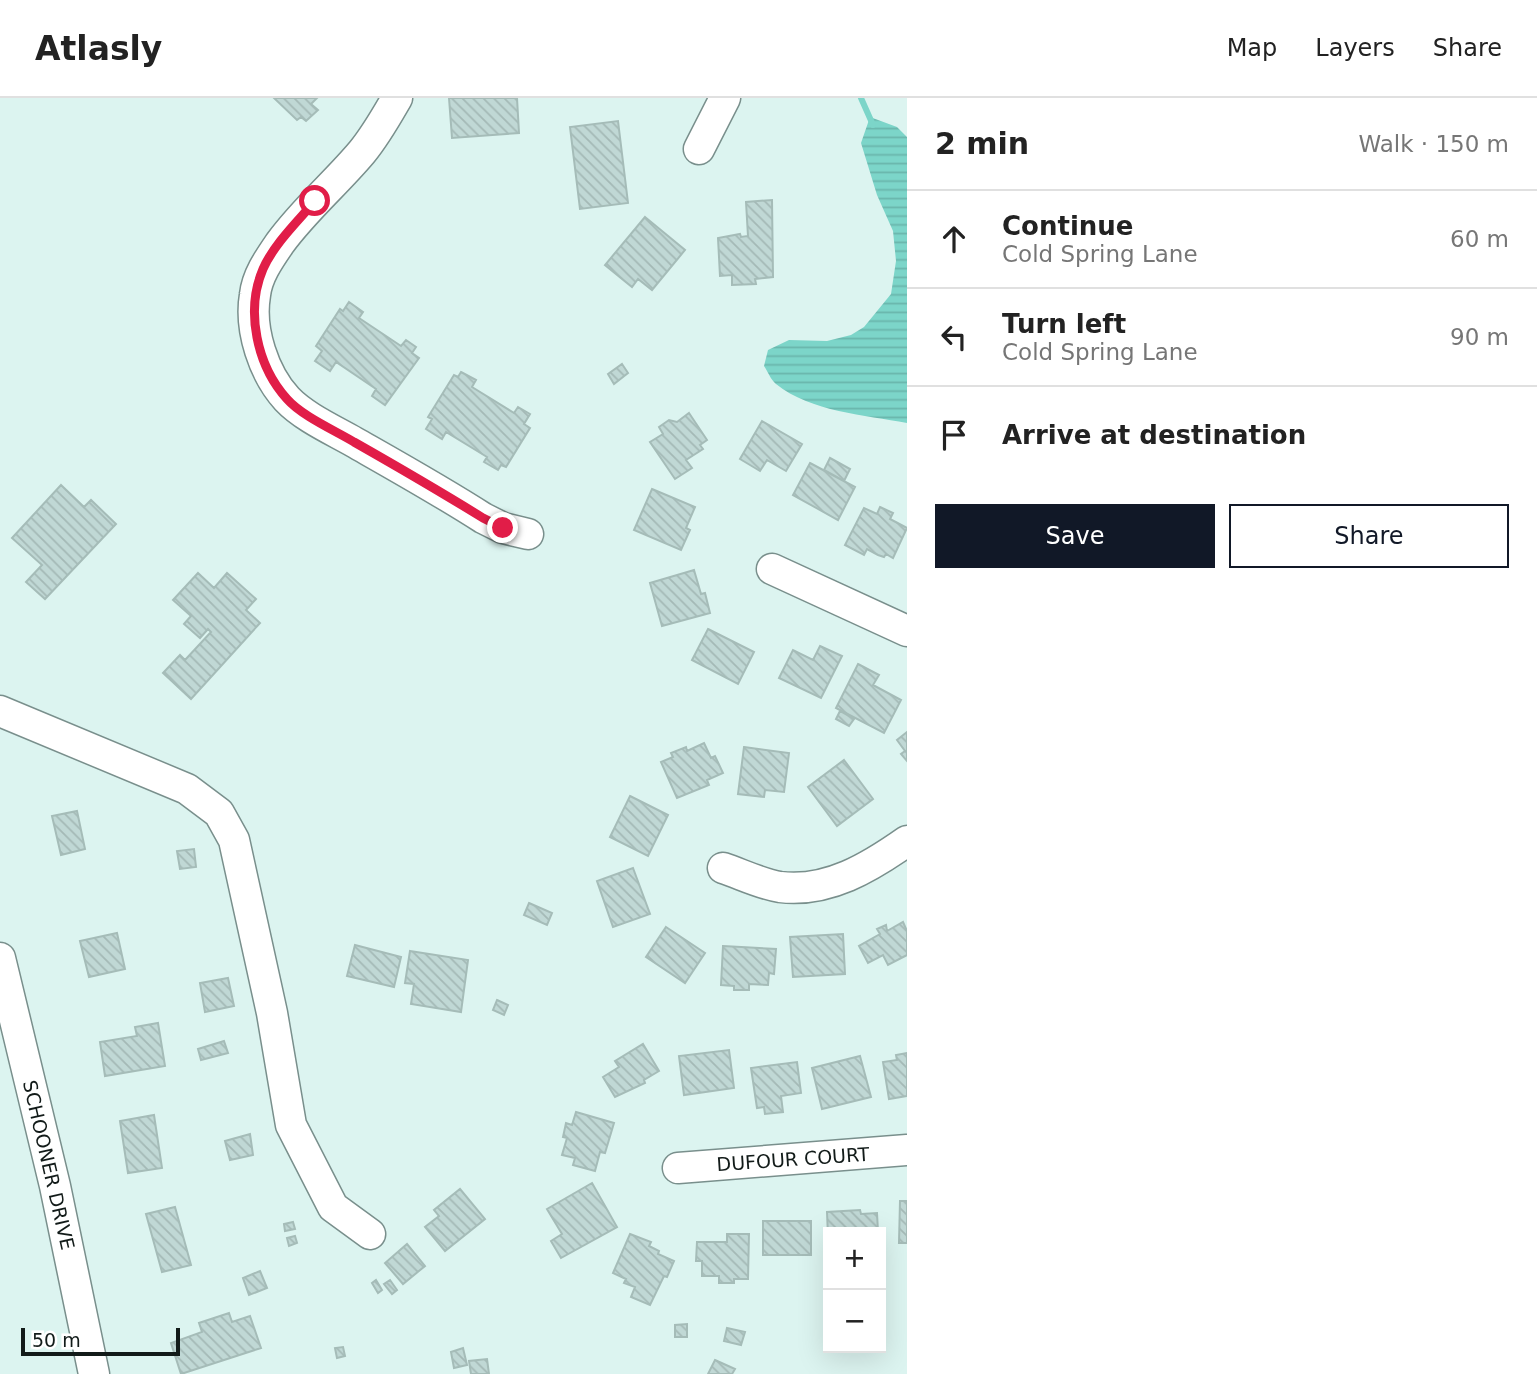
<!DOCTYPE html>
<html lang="en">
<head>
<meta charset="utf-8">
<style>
  body { margin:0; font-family:"DejaVu Sans",sans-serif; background:#f2f2f2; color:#222 }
  .controls { position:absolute; right:21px; bottom:21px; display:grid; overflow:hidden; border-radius:0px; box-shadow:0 7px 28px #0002 }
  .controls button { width:63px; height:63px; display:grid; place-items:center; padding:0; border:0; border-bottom:2px solid #e0e0e0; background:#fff; color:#222; font:35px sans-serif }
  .scale { position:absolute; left:21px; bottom:18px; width:159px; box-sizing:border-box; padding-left:7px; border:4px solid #121b19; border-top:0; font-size:19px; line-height:24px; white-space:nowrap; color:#121b19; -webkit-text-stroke:5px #fff; paint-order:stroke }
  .stop { position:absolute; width:21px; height:21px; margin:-16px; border:5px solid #e11d48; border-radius:50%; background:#fff }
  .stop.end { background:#e11d48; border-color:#fff; box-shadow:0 2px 7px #0008 }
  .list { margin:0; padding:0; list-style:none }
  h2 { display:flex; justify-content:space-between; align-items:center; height:91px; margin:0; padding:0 28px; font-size:30px }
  h2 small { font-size:23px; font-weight:400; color:#767676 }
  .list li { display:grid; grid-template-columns:46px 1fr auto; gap:21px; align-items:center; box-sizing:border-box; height:98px; padding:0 28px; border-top:2px solid #e0e0e0 }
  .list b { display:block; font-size:26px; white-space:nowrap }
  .list p { margin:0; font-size:23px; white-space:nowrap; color:#767676 }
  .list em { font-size:23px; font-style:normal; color:#767676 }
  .actions { display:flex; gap:14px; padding:21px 28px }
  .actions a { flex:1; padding:16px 0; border:2px solid #111827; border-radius:0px; text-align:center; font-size:24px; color:#111827 }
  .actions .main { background:#111827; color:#fff }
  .icon { flex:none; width:38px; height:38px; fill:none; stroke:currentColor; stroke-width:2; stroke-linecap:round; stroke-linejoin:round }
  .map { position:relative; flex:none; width:907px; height:1276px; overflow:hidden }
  header { display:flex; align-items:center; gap:42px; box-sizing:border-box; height:98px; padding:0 35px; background:#fff; border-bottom:2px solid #e0e0e0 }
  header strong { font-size:33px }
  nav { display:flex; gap:38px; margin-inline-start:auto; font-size:24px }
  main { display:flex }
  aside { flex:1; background:#fff }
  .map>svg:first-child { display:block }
  .water { fill:url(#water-rules) }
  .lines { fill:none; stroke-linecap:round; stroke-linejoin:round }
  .stream { stroke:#7cd5c9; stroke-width:6 }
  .building { fill:url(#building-back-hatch); stroke:#a5bcb8; stroke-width:2 }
  .minor-casing { stroke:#798f8c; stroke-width:33 }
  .minor { stroke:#fff; stroke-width:30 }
  .route { stroke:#e11d48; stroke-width:9 }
  .labels { text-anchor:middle; stroke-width:6; stroke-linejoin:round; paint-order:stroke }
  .street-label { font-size:19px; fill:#121b19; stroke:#fff }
</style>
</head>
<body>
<header>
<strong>Atlasly</strong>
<nav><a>Map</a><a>Layers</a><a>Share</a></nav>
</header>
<main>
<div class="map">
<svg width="907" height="1276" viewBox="0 0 907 1276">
  <defs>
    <pattern id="water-rules" width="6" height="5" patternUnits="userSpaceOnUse" patternTransform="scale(1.75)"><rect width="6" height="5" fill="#7cd5c9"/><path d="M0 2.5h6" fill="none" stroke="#6ab6ac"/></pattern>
    <pattern id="building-back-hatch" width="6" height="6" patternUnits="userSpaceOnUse" patternTransform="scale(1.75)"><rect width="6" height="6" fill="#c0d8d5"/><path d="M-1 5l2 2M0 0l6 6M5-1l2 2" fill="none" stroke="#a4b9b6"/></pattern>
  </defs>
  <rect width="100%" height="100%" fill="#dcf4f0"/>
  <path class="water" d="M870,19L897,29L907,39V325C865,317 811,314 776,286C771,282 768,274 764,268L768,252L789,242L827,243L851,237L864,229L891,196L896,163L893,133L877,97L861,45Z"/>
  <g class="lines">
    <path class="stream" d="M861,0L873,27"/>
  </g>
  <path class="building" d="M274,0H317L311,6L318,12L306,23L301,19L297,22Z
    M449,0H517L519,35L452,40Z
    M618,23L628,105L580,111L570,29Z
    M772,102L773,179L755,181L756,186L732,187V177L720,178L718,140L740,136L741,139L748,138L746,104Z
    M645,119L685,152L652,192L638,181L632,189L605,167Z
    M349,204L363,214L359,220L401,248L406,242L416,249L412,255L419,260L385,307L372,298L376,291L336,264L330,273L315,263L322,253L316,248L340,211L343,213Z
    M622,266L628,275L614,286L608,276Z
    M461,274L476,282L472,289L514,315L518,309L530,316L524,326L530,330L506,369L501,367L498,372L484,364L487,359L446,334L442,341L426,331L432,321L428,319L454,277L458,279Z
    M689,315L707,342L700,347L703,351L686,362L692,370L675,381L650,344L663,336L659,329L669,322L677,324Z
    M762,323L802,346L786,373L767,362L760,373L740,361Z
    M830,360L850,371L844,383L824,372Z
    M810,365L855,389L838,422L793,397Z
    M61,387L84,409L91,402L116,426L45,501L26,484L42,467L12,440Z
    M652,391L695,409L686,430L690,432L681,452L634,432Z
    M880,409L893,415L890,421L907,430L893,460L886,456L884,459L878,457L867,451L864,457L845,447L864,410L877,416Z
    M694,472L701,496L705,495L710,515L662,528L650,485Z
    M198,475L214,490L227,475L256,501L246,512L260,525L191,601L163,575L180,557L185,562L211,534L208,531L200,540L184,526L191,518L173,502Z
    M708,531L754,554L738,586L692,562Z
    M820,548L842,558L821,600L779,580L793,552L813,562Z
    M858,566L879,577L873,587L901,602L884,635L836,610Z
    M840,613L854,621L849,628L836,621Z
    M907,634V663L901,656L905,653L897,642Z
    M704,645L711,660L715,658L723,675L707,682L709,687L677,700L661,664L673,659L671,655L686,649L687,653Z
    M744,649L789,655L784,694L765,692L764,699L738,696Z
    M844,662L873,701L837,728L808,689Z
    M630,698L668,717L648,758L610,739Z
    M77,713L85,751L61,757L52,718Z
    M194,751L196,769L180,771L177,753Z
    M633,770L650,816L613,829L597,783Z
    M529,805L552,815L547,827L524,817Z
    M903,824L907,833V857L888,867L883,857L868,865L859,848L880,836L877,831L886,827L887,833Z
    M666,829L705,855L685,885L646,859Z
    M117,835L125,871L89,879L80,843Z
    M843,836L845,876L793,879L790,839Z
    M355,847L401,859L394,889L347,878Z
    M723,848L776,851L774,876L769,875L768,887L749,886V892H734V888L721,887Z
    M410,853L468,862L461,914L411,906L414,886L405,885Z
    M228,880L234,908L205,914L200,885Z
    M497,902L508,907L504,917L493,912Z
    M158,925L165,968L105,978L100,944L137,938L135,929Z
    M224,943L228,955L201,962L198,951Z
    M643,946L659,973L644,982L645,985L615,999L603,979L619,969L615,963Z
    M729,952L734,990L684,997L679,958Z
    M907,955V998L889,1001L883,964L897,962L896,957Z
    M860,958L871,999L822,1011L812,970Z
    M797,964L801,995L781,998L783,1014L765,1016L764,1009L757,1010L751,970Z
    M576,1014L614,1025L605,1055L600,1054L595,1073L573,1067L575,1060L562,1057L567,1040L563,1039L566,1025L572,1027Z
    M154,1017L162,1070L128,1075L120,1023Z
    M250,1036L253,1057L230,1062L225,1043Z
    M592,1085L617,1129L561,1160L551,1143L562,1136L547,1111Z
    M460,1091L485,1121L445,1153L425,1129L439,1118L434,1112Z
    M900,1103H907V1145H899Z
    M175,1109L191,1167L162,1174L146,1116Z
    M860,1112L861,1116L877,1115L878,1134H828V1138L827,1114Z
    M763,1123H811V1157H763Z
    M293,1124L295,1131L285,1133L284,1126Z
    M630,1136L651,1144L649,1148L659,1153L658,1156L674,1163L667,1179L664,1178L650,1207L631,1199L635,1189L624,1185L626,1181L613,1175Z
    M727,1136H749L748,1181H734V1185H719V1178H702V1163H696L697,1144H727Z
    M295,1138L297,1145L289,1148L287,1140Z
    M407,1146L425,1168L403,1186L385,1165Z
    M260,1173L267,1190L249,1197L243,1180Z
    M376,1182L382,1192L378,1195L372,1185Z
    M390,1182L397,1192L392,1196L384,1186Z
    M229,1215L232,1224L250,1218L261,1250L181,1276L171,1245L202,1234L199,1225Z
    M687,1226V1239H675V1227Z
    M727,1230L745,1234L741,1247L724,1243Z
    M343,1249L345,1258L337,1260L335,1250Z
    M463,1250L467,1267L454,1270L451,1254Z
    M487,1261L489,1276H471L469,1263Z
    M715,1262L735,1271L732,1276H708Z"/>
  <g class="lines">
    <g class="minor-casing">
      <path id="minor" d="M397,0C386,19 376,37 362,54C336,85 304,112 280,145C269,161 257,178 255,197C249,232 264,276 287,301C304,319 333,332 354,344C398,369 441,393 483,420L503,430L528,436
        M699,51L725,0
        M772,471L907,533
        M0,613L187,691L219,715L234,742L272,915L291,1027L333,1109L370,1136
        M723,770C741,776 761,786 780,789C828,795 870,769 907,743
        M0,860L55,1088L94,1276
        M678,1070L907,1052"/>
    </g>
    <use href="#minor" class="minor"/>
  </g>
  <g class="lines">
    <path class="route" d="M315,103C297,124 274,146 263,171C245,213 257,268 287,301C302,318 334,332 354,344C398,369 441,394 483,420L503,430"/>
  </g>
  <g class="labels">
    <g class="street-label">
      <text transform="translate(793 1061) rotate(-4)" y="7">DUFOUR COURT</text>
      <text transform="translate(49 1067) rotate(77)" y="7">SCHOONER DRIVE</text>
    </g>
  </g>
</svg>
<div class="controls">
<button>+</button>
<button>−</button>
</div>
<div class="scale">50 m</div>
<div class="stop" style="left:315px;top:103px"></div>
<div class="stop end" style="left:503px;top:430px"></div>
</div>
<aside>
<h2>2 min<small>Walk · 150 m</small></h2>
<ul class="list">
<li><svg class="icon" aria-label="ahead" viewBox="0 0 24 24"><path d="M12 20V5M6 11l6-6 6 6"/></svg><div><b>Continue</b><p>Cold Spring Lane</p></div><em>60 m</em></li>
<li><svg class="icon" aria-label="left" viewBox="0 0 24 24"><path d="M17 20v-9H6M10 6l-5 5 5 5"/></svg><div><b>Turn left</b><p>Cold Spring Lane</p></div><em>90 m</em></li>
<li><svg class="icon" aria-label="arrive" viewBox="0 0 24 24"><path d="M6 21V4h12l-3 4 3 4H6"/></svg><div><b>Arrive at destination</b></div></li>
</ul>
<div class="actions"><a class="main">Save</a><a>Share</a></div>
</aside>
</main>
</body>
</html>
